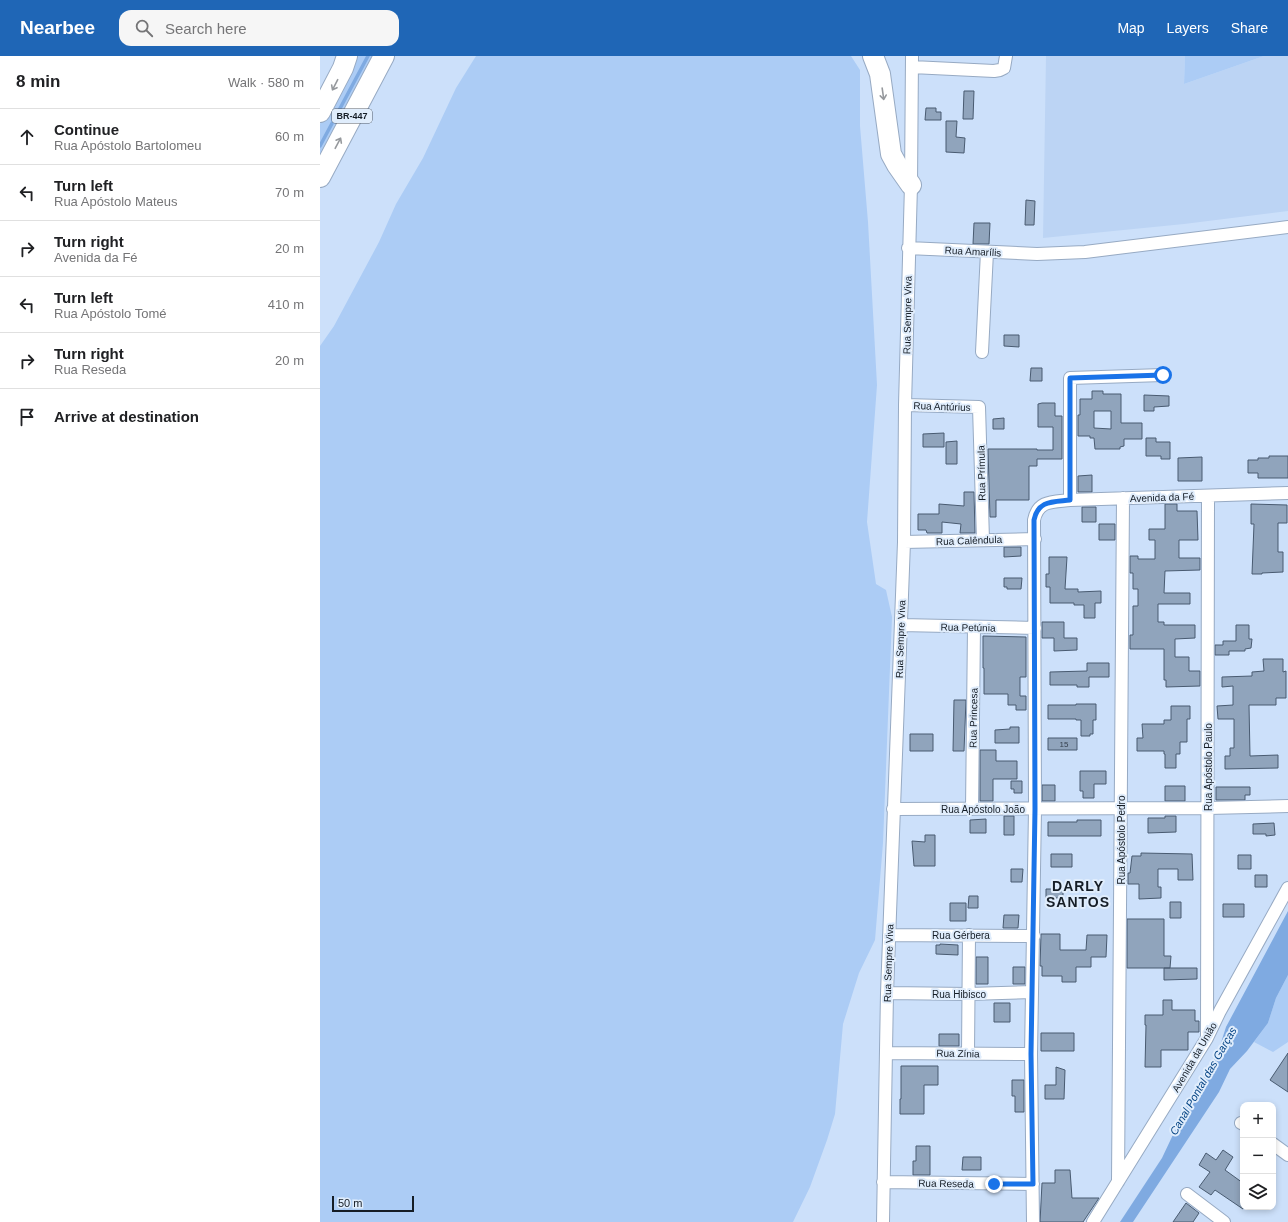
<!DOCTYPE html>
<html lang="en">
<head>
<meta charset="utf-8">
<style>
  body { margin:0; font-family:Arial,sans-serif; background:#f6f6f6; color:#202124 }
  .controls { position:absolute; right:12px; bottom:12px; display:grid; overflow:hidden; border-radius:8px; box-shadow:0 2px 6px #0003 }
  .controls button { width:36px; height:36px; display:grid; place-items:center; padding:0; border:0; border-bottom:1px solid #e0e0e0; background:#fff; color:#202124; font:20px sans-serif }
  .scale { position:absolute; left:12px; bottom:10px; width:82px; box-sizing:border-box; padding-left:4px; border:2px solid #151d26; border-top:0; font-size:11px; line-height:14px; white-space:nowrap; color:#151d26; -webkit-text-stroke:3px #e0edfc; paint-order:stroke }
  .stop { position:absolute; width:12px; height:12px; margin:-9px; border:3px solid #1a73e8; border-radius:50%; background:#fff }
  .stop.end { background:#1a73e8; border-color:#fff; box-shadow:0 1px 4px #0008 }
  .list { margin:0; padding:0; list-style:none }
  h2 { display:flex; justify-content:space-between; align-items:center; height:52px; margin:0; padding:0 16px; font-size:17px }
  h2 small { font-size:13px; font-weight:400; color:#757577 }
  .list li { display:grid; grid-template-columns:26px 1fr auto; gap:12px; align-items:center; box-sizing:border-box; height:56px; padding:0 16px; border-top:1px solid #e0e0e0 }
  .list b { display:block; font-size:15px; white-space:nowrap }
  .list p { margin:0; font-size:13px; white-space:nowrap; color:#757577 }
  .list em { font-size:13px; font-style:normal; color:#757577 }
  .icon { flex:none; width:22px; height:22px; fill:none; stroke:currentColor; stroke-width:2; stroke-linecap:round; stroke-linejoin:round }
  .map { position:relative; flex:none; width:968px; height:1166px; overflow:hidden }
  header { display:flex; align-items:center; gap:24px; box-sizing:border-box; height:56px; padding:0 20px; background:#1f66b6; color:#fff }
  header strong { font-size:19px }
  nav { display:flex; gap:22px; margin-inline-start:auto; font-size:14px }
  .search { width:280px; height:36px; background:#f6f6f6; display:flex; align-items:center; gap:10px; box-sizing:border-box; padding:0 14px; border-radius:12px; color:#757577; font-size:15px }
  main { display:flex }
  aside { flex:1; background:#fff }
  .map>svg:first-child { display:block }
  .built { fill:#bcd4f4 }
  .green { fill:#acccf5 }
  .water { fill:#7faae1 }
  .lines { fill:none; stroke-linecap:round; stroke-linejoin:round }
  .stream { stroke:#7faae1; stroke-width:3.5 }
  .building { fill:#90a4bc; stroke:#495b71; fill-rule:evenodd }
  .street-casing { stroke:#97aac3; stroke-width:14 }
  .primary-casing { stroke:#97aac3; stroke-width:22 }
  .street { stroke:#fff; stroke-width:12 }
  .primary { stroke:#fff; stroke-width:20 }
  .oneway { stroke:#96999d }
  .route { stroke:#1a73e8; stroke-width:5 }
  .labels { text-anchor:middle; stroke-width:4; stroke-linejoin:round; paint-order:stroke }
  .number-label { font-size:8px; fill:#343f4c }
  .shield { fill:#e0edfc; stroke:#525b66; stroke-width:1 }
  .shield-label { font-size:9px; font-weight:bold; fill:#151d26 }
  .street-label { font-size:10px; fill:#151d26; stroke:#e0edfc }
  .water-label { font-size:11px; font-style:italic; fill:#054484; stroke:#e0edfc }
  .district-label { font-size:14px; font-weight:bold; letter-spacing:1px; fill:#151d26; stroke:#e0edfc }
</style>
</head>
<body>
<header>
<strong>Nearbee</strong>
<div class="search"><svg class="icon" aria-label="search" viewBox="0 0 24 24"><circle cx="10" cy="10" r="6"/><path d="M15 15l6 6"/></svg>Search here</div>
<nav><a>Map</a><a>Layers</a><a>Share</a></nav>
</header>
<main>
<aside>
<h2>8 min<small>Walk · 580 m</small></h2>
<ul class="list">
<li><svg class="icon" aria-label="ahead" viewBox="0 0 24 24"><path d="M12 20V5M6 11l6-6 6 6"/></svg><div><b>Continue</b><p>Rua Apóstolo Bartolomeu</p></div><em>60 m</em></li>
<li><svg class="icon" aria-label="left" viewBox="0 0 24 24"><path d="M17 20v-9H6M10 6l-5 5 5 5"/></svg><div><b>Turn left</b><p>Rua Apóstolo Mateus</p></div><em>70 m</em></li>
<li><svg class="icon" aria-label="right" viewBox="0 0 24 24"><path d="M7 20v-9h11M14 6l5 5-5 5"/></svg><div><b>Turn right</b><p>Avenida da Fé</p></div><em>20 m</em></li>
<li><svg class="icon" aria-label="left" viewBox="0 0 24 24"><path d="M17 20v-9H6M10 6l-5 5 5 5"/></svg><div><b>Turn left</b><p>Rua Apóstolo Tomé</p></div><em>410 m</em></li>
<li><svg class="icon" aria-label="right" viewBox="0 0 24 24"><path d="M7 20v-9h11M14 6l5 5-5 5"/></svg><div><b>Turn right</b><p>Rua Reseda</p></div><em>20 m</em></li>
<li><svg class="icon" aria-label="arrive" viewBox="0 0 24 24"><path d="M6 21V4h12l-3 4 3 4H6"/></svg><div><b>Arrive at destination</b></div></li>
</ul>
</aside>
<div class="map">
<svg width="968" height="1166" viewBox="0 0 968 1166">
  <rect width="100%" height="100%" fill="#cce0fa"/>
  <path class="built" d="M726,0H865L864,28L944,0H968V155L864,168L723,182Z"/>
  <path class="green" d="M34,0H55L0,106V68L26,19Z
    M156,0H531L540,14V70L548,166L557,329L547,466L556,528L566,534L572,561L563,787L555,884L539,917L523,968L515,1058L507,1084L490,1131L473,1166H0V290L14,270L59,186L76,148L103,102L136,32Z
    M865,0H944L864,28Z
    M968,919V986L953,996L934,986L948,967L956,942Z"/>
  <path class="water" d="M968,855V919L956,942L948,967L927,995L910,1013L899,1036L813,1166H800L842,1102L859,1066L862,1056L892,1008L899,993L906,971Z"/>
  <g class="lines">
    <path class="stream" d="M0,90L48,0"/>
  </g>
  <path class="building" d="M644,35H654L653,63H643Z
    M606,52H616V56H621V64H605Z
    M626,65H637L636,81L645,82L644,97L626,96Z
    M706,144L715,145L714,169H705Z
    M654,167H670L669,188H653Z
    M684,279H699V291L684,290Z
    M711,312H722V325H710Z
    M772,335H783V338H801V367H822V383H804V390L800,391V393H775L774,382H770V380H758V359H760V343H772ZM774,355H791V373L774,372Z
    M824,339L849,340V350L834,351V355H824Z
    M722,347H735V360H742V403H717V410H709V444H676V461H670L668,393H717V394H733V371H718V348Z
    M684,362V373H673V363Z
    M624,377V391H603V378Z
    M826,382H836V386H850V403H841V400H826Z
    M637,385V408H626V386Z
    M949,400H968V422H938V417H928V404H938V402H949Z
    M882,401V425H858V402Z
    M772,419V436H758V420Z
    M644,436H654L655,477H640L641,468L622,466V477H607L606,474H598V458H619V448L644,450Z
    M845,448H857V455H877L878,484H859V502H880V514L845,515L844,537H870V548H838V566H844V569H875V582L855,583V601H869V615H880V630L846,631V624H844V593H810V579H813V550H818V533H813V517H810V500H818V503H835V484H829V473H845Z
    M931,448L967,449V467H958V496H963V516L942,517V518H932L934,468H931Z
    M762,451H776V466H762Z
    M779,468H795V484H779Z
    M684,491H701V500L684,501Z
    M729,501H747L745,533H758V536L781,535V547H775V562H764V549H754V547H730V531H726V518H729Z
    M684,522H702L701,533H687V531H684Z
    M722,566H744V582H757V594L734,595V582H722Z
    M916,569H929V583H932L931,592L925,593V595H909V599H895V589H903V585H916Z
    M663,580L706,581V621H700V640H706V654H696V649H688V638H664V612H663Z
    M943,603H963V616L966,615V642H956V649H929L930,700L958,699V712L905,713V700H910V692H914V663H898L897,650L913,649V630L902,631V621L932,620V616L944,615Z
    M767,607H789V621H769V631H757V629H730V616L767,615Z
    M634,644H646L644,695H633Z
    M756,648H776V664H773V678H770V680H761V664H756V663H728V649H756Z
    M851,650H870V663H867V686H860V698H856V712H845V698H844V695H817V682H823L822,668H844V664H851Z
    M690,671H699V687H675V674L690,673Z
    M590,678H613V695H590Z
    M728,682H757V694H728Z
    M660,694H676V705H697V723H673V745H660Z
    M760,715H786V728H774V742H763V735H760Z
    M691,725H702V737H694V733H691Z
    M722,729H735V745H722Z
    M845,730H865V745H845Z
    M896,731H930V739H925V744H896Z
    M684,760H694V779H684Z
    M845,760H856V776L828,777V762H845Z
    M666,763V777H650V764Z
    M757,764H781V780H728V766H757Z
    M954,767L955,779L946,780V778H933V768Z
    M605,779H615V810H594L592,785L605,786Z
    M821,797L872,798L873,824H858V813H838V831H841V842L819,843V828H808V817H810L812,800H821Z
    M731,798H752V811H731Z
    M918,799H931V813H918Z
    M691,813H703L702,826H691Z
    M935,819H947V831H935Z
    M726,833H743V842H726Z
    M649,840H658V852H648Z
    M850,846H861V862H850Z
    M630,847H646V865H630Z
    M903,848H924V861H903Z
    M684,859H699L698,872H683Z
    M807,863H844V900H851L850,912H807Z
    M721,878H740V894H766L767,879H787L786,901H771V911H756V926H742V920H722V910H720Z
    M620,888L638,889V899L616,898V889H620Z
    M656,901H668V928H656Z
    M693,911H705V928H693Z
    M844,912H877V923L844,924Z
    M843,944H852V954H875V965H879V976H868V994H841V1011H825L826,969H825V959H843Z
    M674,947H690V966H674Z
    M721,977H754V995H721Z
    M619,978H639V990H619Z
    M968,997V1036L950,1024Z
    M581,1010H618V1029H604V1058H580V1043H581Z
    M736,1011L745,1014L744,1043H725V1029H736Z
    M692,1024H704V1056H695V1040H692Z
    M596,1090H610V1119H593V1105H596Z
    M903,1094L913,1101L905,1114L923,1127V1153L895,1134L891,1139L879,1131L890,1116L879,1109L886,1097L896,1104Z
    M643,1101H661V1114H642Z
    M735,1114H750L752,1142H779L763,1166H720L722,1127H735Z
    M866,1147L879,1157L873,1166H853Z"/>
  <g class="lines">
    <g class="street-casing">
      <path id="street" d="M592,11L674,15L680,14L684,12L686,0
        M588,192L717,198L765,196L968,171
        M662,296L667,196
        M585,349L659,351L663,484
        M750,444V322L843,319
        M584,486L715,483
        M581,569L715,572
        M573,753L888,752L968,750
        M652,753L654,571
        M569,879L714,880
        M567,937L649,938L712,936
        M887,982L888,440
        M566,997L711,998
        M648,997L649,879
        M921,1067L923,1068
        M953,1088L968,1099
        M563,1126L713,1128
        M798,1126L803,442
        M867,1138L904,1166
        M563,1166L567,937L584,486L585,349L591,129L592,0
        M713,1166L711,998L715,753L714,464C718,444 733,446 750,444L968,437
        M773,1166L887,982L900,955L968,832"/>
    </g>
    <g class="primary-casing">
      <path id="primary" d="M553,0L560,18L571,98L577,109L591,129
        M0,56L23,12L27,0
        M0,121L64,0"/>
    </g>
    <use href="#street" class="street"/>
    <use href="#primary" class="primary"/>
  </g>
  <defs><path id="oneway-shaft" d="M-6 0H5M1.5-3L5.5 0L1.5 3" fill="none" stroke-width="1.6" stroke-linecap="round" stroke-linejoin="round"/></defs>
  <g class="oneway">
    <use href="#oneway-shaft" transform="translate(15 29) rotate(117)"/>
    <use href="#oneway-shaft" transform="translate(563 38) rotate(82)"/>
    <use href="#oneway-shaft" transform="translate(18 87) rotate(-62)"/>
  </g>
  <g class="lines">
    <path class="route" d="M674,1128H713L711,998L715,753L714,464C718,444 733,446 750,444V322L843,319"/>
  </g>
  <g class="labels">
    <g class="number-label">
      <text x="744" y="691">15</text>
    </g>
    <rect class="shield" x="12" y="53" width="40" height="14" rx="3"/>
    <g class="shield-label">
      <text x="32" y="63">BR-447</text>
    </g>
    <g class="street-label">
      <text transform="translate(653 195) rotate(3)" y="4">Rua Amarílis</text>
      <text transform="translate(587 259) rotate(-89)" y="4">Rua Sempre Viva</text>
      <text transform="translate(622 350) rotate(2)" y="4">Rua Antúrius</text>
      <text transform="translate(661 417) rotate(-91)" y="4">Rua Prímula</text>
      <text transform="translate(842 441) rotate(-2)" y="4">Avenida da Fé</text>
      <text transform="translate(649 484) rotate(-2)" y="4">Rua Calêndula</text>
      <text transform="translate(648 571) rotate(1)" y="4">Rua Petúnia</text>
      <text transform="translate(580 583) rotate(-88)" y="4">Rua Sempre Viva</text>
      <text transform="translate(653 662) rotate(-89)" y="4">Rua Princesa</text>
      <text transform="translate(888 711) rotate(-90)" y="4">Rua Apóstolo Paulo</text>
      <text x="663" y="757">Rua Apóstolo João</text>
      <text transform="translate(801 784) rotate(-90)" y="4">Rua Apóstolo Pedro</text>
      <text x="641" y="883">Rua Gérbera</text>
      <text transform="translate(568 907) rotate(-88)" y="4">Rua Sempre Viva</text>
      <text x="639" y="942">Rua Hibisco</text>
      <text transform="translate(638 997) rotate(1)" y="4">Rua Zínia</text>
      <text transform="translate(874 1001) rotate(-60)" y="4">Avenida da União</text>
      <text transform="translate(626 1127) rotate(1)" y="4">Rua Reseda</text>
    </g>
    <g class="water-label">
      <text transform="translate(883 1025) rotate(-60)" y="4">Canal Pontal das Garças</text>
    </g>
    <g class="district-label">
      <text x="758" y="835">DARLY<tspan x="758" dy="16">SANTOS</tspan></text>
    </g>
  </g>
</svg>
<div class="controls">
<button>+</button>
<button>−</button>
<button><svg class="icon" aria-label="layers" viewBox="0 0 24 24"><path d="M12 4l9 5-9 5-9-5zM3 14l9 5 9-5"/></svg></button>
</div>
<div class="scale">50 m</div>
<div class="stop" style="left:843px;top:319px"></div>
<div class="stop end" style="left:674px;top:1128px"></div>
</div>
</main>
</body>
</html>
